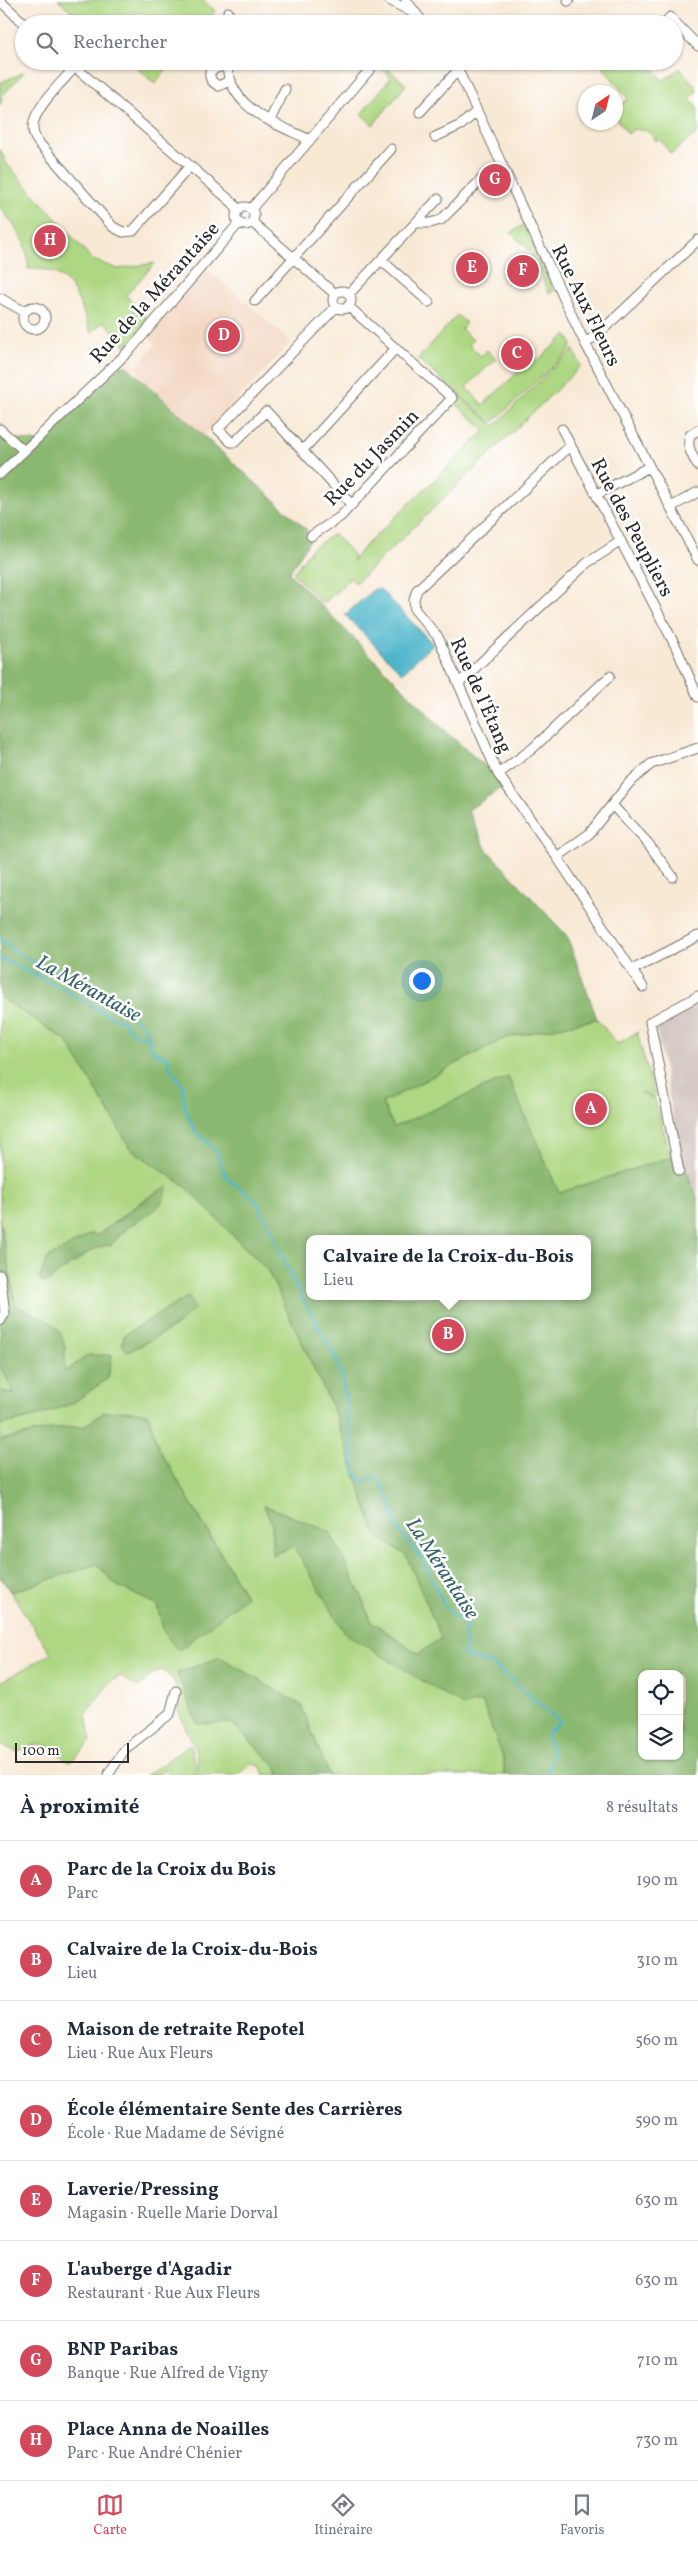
<!DOCTYPE html>
<html lang="fr">
<head>
<meta charset="utf-8">
<style>
  body { margin:0; font-family:Vollkorn,serif; background:#f2f2f3; color:#1f2937 }
  .controls { position:absolute; right:15px; bottom:15px; display:grid; overflow:hidden; border-radius:10px; box-shadow:0 1px 4px #0004 }
  .controls button { width:45px; height:45px; display:grid; place-items:center; padding:0; border:0; border-bottom:1px solid #e0e1e3; background:#fff; color:#1f2937; font:25px sans-serif }
  .compass { position:absolute; left:578px; top:85px; width:45px; height:45px; border-radius:50%; background:#fff; box-shadow:0 1px 4px #0004; rotate:35deg }
  .scale { position:absolute; left:15px; bottom:12px; width:114px; box-sizing:border-box; padding-left:5px; border:2px solid #2b2b2b; border-top:0; font-size:14px; line-height:18px; white-space:nowrap; color:#2b2b2b; -webkit-text-stroke:4px #fff; paint-order:stroke }
  .you { position:absolute; left:421px; top:980px; width:18px; height:18px; margin:-12px; border:4px solid #fff; border-radius:50%; background:#1a73e8; box-shadow:0 0 0 8px #1a73e833 }
  .badge { display:grid; place-items:center; width:32px; height:32px; border-radius:50%; background:#d1495b; color:#fff; font-size:16px; font-weight:700 }
  .pin { position:absolute; translate:-50% -50%; border:2px solid #fff; box-shadow:0 1px 5px #0006 }
  .popup { position:absolute; left:306px; top:1235px; width:285px; height:65px; box-sizing:border-box; display:grid; place-content:center; border-radius:10px; background:#fff; filter:drop-shadow(0 1px 4px #0005); font-size:16px; white-space:nowrap; color:#747a83 }
  .popup b { font-size:19px; color:#1f2937 }
  .popup::after { content:''; position:absolute; left:50%; top:100%; margin-left:-10px; border:10px solid transparent; border-top-color:#fff }
  .list { margin:0; padding:0; list-style:none }
  h2 { display:flex; justify-content:space-between; align-items:center; height:65px; margin:0; padding:0 20px; font-size:21px }
  h2 small { font-size:16px; font-weight:400; color:#747a83 }
  .list li { display:grid; grid-template-columns:32px 1fr auto; gap:15px; align-items:center; box-sizing:border-box; height:80px; padding:0 20px; border-top:1px solid #e0e1e3 }
  .list b { display:block; font-size:19px; white-space:nowrap }
  .list p { margin:0; font-size:16px; white-space:nowrap; color:#747a83 }
  .list em { font-size:16px; font-style:normal; color:#747a83 }
  .icon { flex:none; width:28px; height:28px; fill:none; stroke:currentColor; stroke-width:2; stroke-linecap:round; stroke-linejoin:round }
  .map { position:relative; flex:none; width:698px; height:1775px; overflow:hidden }
  .search { position:absolute; background:#fff; box-shadow:0 1px 4px #0004; left:15px; right:15px; top:15px; height:55px; display:flex; align-items:center; gap:12px; box-sizing:border-box; padding:0 18px; border-radius:28px; color:#747a83; font-size:19px }
  .sheet { height:705px; background:#fff }
  nav { display:flex; justify-content:space-around; align-items:center; box-sizing:border-box; height:70px; border-top:1px solid #e0e1e3; background:#fff; font-size:14px; color:#747a83 }
  nav a { display:grid; justify-items:center; gap:2px }
  nav .on { color:#d1495b }
  .map>svg:first-child { display:block }
  .built { fill:#f3d4be }
  .industrial { fill:#cfc0ba }
  .green { fill:#add782; stroke:#6c8156; fill-rule:evenodd }
  .forest { fill:#8ab870; stroke:#5a724e; fill-rule:evenodd }
  .water { fill:#4db6ca; stroke:#3c707a }
  .lines { fill:none; stroke-linecap:round; stroke-linejoin:round }
  .stream { stroke:#4db6ca; stroke-width:2.5 }
  .minor-casing { stroke:#736e66; stroke-width:11 }
  .minor { stroke:#fff; stroke-width:9 }
  .labels { text-anchor:middle; stroke-width:5; stroke-linejoin:round; paint-order:stroke }
  .street-label { font-size:20px; fill:#2b2b2b; stroke:#fff }
  .water-label { font-size:21px; font-style:italic; fill:#39636b; stroke:#fff }
</style>
</head>
<body>
<div class="map">
<svg width="698" height="1775" viewBox="0 0 698 1775">
  <rect width="100%" height="100%" fill="#fff"/>
  <filter id="ink" filterUnits="userSpaceOnUse"><feTurbulence type="fractalNoise" baseFrequency=".02" numOctaves="2"/><feDisplacementMap in="SourceGraphic" scale="10" xChannelSelector="R" yChannelSelector="G"/><feConvolveMatrix kernelMatrix="1 2 1 2 8 2 1 2 1" color-interpolation-filters="sRGB"/></filter>
  <filter id="wash" filterUnits="userSpaceOnUse"><feTurbulence type="fractalNoise" baseFrequency=".0096" numOctaves="4" result="noise"/><feDisplacementMap in="SourceGraphic" scale="20" xChannelSelector="R" yChannelSelector="G"/><feGaussianBlur stdDeviation="1.12" result="paint"/><feColorMatrix in="noise" values="0 0 0 0 0 0 0 0 0 0 0 0 0 0 0 0 0 1.4 0 .05"/><feComposite in="paint" operator="in"/></filter>
  <g filter="url(#wash)">
    <rect width="100%" height="100%" fill="#f8e9d5"/>
    <path class="built" d="M206,268L291,342L203,437L127,361L136,366L156,344L149,337Z"/>
    <path class="industrial" d="M698,1002V1201L680,1154L656,1026Z"/>
    <path class="green" d="M58,0H203L215,11L204,24H86Z
      M129,61H173L155,84Z
      M610,61H648L663,81L680,68L698,90L689,98L698,109V132L671,154L659,139L656,141L648,131L634,129L628,134L616,118V109L628,99L603,67Z
      M382,63L406,85L373,125L361,114L391,78L379,66Z
      M24,72L3,95L0,106V83Z
      M0,149L7,164L93,260L118,269L155,263L126,295L149,321L126,346L104,321L91,333C78,299 72,266 28,269C29,244 16,226 0,208Z
      M523,225L554,291L549,293L536,264L529,258L533,254L511,233Z
      M457,315L466,323L461,329L473,340L469,345L481,356L487,350L496,359L466,387L483,405L533,358L537,361L567,334L572,345L566,354L492,423L418,359Z
      M573,349L581,366L356,583L349,577L348,581L323,604L293,573L312,548L334,534L353,554V561L361,550L484,432V429L455,403L460,397L494,426Z
      M0,997L67,1041L131,1149L185,1186L268,1271L334,1411L376,1536L406,1555L442,1638L418,1654L371,1621L361,1595L264,1506L272,1524V1555L294,1546L345,1633L482,1702L504,1760V1775H329L301,1705L231,1723L276,1766L279,1775H265L260,1766L251,1763L238,1775H197C202,1749 183,1730 177,1706C175,1699 179,1690 175,1683C172,1677 167,1674 162,1670L151,1675L140,1686L131,1684L121,1676L111,1681L86,1714L91,1742L70,1762C62,1759 61,1755 54,1750C43,1740 28,1746 17,1752L0,1744V1682L51,1654L0,1576L11,1592L97,1564L116,1585L157,1605L164,1632L246,1596L158,1447L148,1413L104,1412L85,1426L52,1429L0,1440V1425L38,1416L73,1403L108,1378L112,1356L64,1373L65,1345L45,1319L16,1306L0,1222ZM168,1186L111,1245C96,1245 87,1253 75,1263L48,1258L91,1234L98,1235C121,1218 142,1198 168,1186ZM189,1296L179,1324L129,1352L125,1335Z
      M597,1019L617,1044L637,1032L655,1098L639,1092L655,1100L671,1157L559,1193L508,1077L394,1127L382,1103L505,1038Z
      M0,1365L14,1393L0,1391Z
      M190,1745L196,1767L194,1775H170L165,1769L158,1775H146Z"/>
    <path class="forest" d="M121,366H127L306,529L310,540L289,573L447,733L494,774L504,786L468,810L486,849L567,936L597,1019L505,1038L382,1103L394,1127L508,1077L559,1193L680,1154L698,1201V1775H504V1760L482,1702L463,1706L345,1633L294,1547L272,1555V1524L264,1505L330,1532L361,1595L371,1621L418,1654L441,1638L406,1555L376,1536L334,1411L268,1271L185,1186L131,1149L67,1041L0,997V437L40,442ZM309,1239H587V1296H309ZM642,1674H679V1756H642Z
      M168,1186C161,1213 152,1210 131,1225C123,1230 117,1238 111,1245C90,1245 64,1271 45,1283L39,1279L47,1258L91,1234L98,1235C121,1218 143,1200 168,1186Z
      M0,1222L16,1306C58,1325 66,1323 65,1372L88,1355H112L108,1378L73,1403L38,1416L0,1425V1391L14,1393L0,1365Z
      M189,1296L194,1309L179,1324L128,1352L122,1345L124,1335Z
      M122,1411L148,1413L158,1447L246,1597L178,1651L164,1632L157,1605L116,1585L97,1564L11,1592L0,1576V1440L52,1429L85,1426L104,1412Z
      M220,1657L301,1705L329,1775H279L276,1765L231,1723L197,1724L177,1673Z"/>
    <path class="water" d="M374,589H380L433,644L402,673L345,615Z"/>
    <g class="lines">
      <path class="stream" d="M0,938L14,951L69,980L75,976L97,985L111,1005L123,1010L147,1029L148,1037
        M0,958L60,987L113,1018L122,1020C129,1031 135,1036 148,1037L153,1051L168,1058L170,1068L183,1086L185,1107L195,1131L216,1151L227,1178L256,1201L269,1225L294,1283L331,1348L342,1375L355,1472L364,1482L378,1476L390,1500L397,1528L422,1559L445,1607L469,1628L463,1635L466,1644L464,1656L492,1664L560,1722L546,1734L553,1753L547,1775"/>
    </g>
  </g>
  <g filter="url(#ink)">
    <g class="lines">
      <g class="minor-casing">
        <path id="minor" d="M389,0L417,15
          M406,0L424,24
          M0,1L25,24
          M568,1L569,0
          M228,12L230,24
          M409,24L417,15
          M664,24L670,17L698,46
          M68,61L233,203L238,211
          M226,61C230,110 273,122 310,140
          M452,61L458,70L580,333L698,560
          M226,65L214,69L210,72C209,80 213,83 219,86L231,80
          M75,67C63,81 32,110 33,128C33,133 35,138 38,142L113,227L123,232L133,231L190,166
          M420,112L458,70
          M270,120L285,89
          M435,137L461,125L477,111
          M236 216a9 9 0 1 1 18 0a9 9 0 1 1-18 0Z
          M251,209L377,61
          M252,222L335,294
          M416,223H430L441,220L484,177L503,168
          M381,260L429,302
          M333 300a9 9 0 1 1 18 0a9 9 0 1 1-18 0Z
          M349,294L438,199
          M0,298L25,312
          M255,301L391,149
          M336,307L218,429L231,442H235L266,411L351,504
          M23 318a11 11 0 1 1 22 0a11 11 0 1 1-22 0Z
          M585,343L597,335L698,240
          M0,429L23,450
          M562,429L676,647L698,697
          M698,430L690,435C686,447 692,455 698,466
          M570,446L417,590L414,599L415,610L438,637L498,774L557,857L643,987
          M302,451L396,348
          M0,474L131,349L239,223
          M597,494L649,467
          M671,507L698,492
          M311,536L340,517L452,398L348,306
          M459,683L587,563L621,541
          M498,774L532,749L610,676
          M612,805L647,842L673,877
          M557,857L589,834L629,783L651,764L698,748
          M632,970L698,936
          M679,1171L650,1022L698,996
          M0,1275L5,1313L0,1321
          M108,1775L125,1749L170,1714L176,1691"/>
      </g>
      <use href="#minor" class="minor"/>
    </g>
  </g>
  <g class="labels">
    <g class="street-label">
      <text transform="translate(154 292) rotate(-48)" y="7">Rue de la Mérantaise</text>
      <text transform="translate(587 305) rotate(64)" y="7">Rue Aux Fleurs</text>
      <text transform="translate(371 457) rotate(-46)" y="7">Rue du Jasmin</text>
      <text transform="translate(633 527) rotate(62)" y="7">Rue des Peupliers</text>
      <text transform="translate(482 695) rotate(66)" y="7">Rue de l'Étang</text>
    </g>
    <g class="water-label">
      <text transform="translate(89 988) rotate(29)" y="7">La Mérantaise</text>
      <text transform="translate(443 1568) rotate(57)" y="7">La Mérantaise</text>
    </g>
  </g>
</svg>
<div class="controls">
<button><svg class="icon" aria-label="locate" viewBox="0 0 24 24"><circle cx="12" cy="12" r="6"/><path d="M12 2v4M12 18v4M2 12h4M18 12h4"/></svg></button>
<button><svg class="icon" aria-label="layers" viewBox="0 0 24 24"><path d="M12 4l9 5-9 5-9-5zM3 14l9 5 9-5"/></svg></button>
</div>
<svg class="compass" viewBox="-18 -18 36 36"><path d="M0-13l5 13h-10z" fill="#e53935"/><path d="M0 13l5-13h-10z" fill="#747a83"/></svg>
<div class="scale">100 m</div>
<div class="you"></div>
<div class="pin badge" style="left:591px;top:1109px">A</div>
<div class="pin badge" style="left:448px;top:1335px">B</div>
<div class="popup"><b>Calvaire de la Croix-du-Bois</b>Lieu</div>
<div class="pin badge" style="left:517px;top:354px">C</div>
<div class="pin badge" style="left:224px;top:336px">D</div>
<div class="pin badge" style="left:472px;top:268px">E</div>
<div class="pin badge" style="left:523px;top:271px">F</div>
<div class="pin badge" style="left:495px;top:180px">G</div>
<div class="pin badge" style="left:50px;top:241px">H</div>
<div class="search"><svg class="icon" aria-label="search" viewBox="0 0 24 24"><circle cx="10" cy="10" r="6"/><path d="M15 15l6 6"/></svg>Rechercher</div>
</div>
<section class="sheet">
<h2>À proximité<small>8 résultats</small></h2>
<ul class="list">
<li><span class="badge">A</span><div><b>Parc de la Croix du Bois</b><p>Parc</p></div><em>190 m</em></li>
<li><span class="badge">B</span><div><b>Calvaire de la Croix-du-Bois</b><p>Lieu</p></div><em>310 m</em></li>
<li><span class="badge">C</span><div><b>Maison de retraite Repotel</b><p>Lieu · Rue Aux Fleurs</p></div><em>560 m</em></li>
<li><span class="badge">D</span><div><b>École élémentaire Sente des Carrières</b><p>École · Rue Madame de Sévigné</p></div><em>590 m</em></li>
<li><span class="badge">E</span><div><b>Laverie/Pressing</b><p>Magasin · Ruelle Marie Dorval</p></div><em>630 m</em></li>
<li><span class="badge">F</span><div><b>L'auberge d'Agadir</b><p>Restaurant · Rue Aux Fleurs</p></div><em>630 m</em></li>
<li><span class="badge">G</span><div><b>BNP Paribas</b><p>Banque · Rue Alfred de Vigny</p></div><em>710 m</em></li>
<li><span class="badge">H</span><div><b>Place Anna de Noailles</b><p>Parc · Rue André Chénier</p></div><em>730 m</em></li>
</ul>
</section>
<nav>
<a class="on"><svg class="icon" aria-label="map" viewBox="0 0 24 24"><path d="M3 6l6-2 6 2 6-2v14l-6 2-6-2-6 2zM9 4v14M15 6v14"/></svg>Carte</a>
<a><svg class="icon" aria-label="directions" viewBox="0 0 24 24"><path d="M12 3l9 9-9 9-9-9zM9 14v-3h6M13 9l2 2-2 2"/></svg>Itinéraire</a>
<a><svg class="icon" aria-label="saved" viewBox="0 0 24 24"><path d="M7 4h10v16l-5-4-5 4z"/></svg>Favoris</a>
</nav>
</body>
</html>
